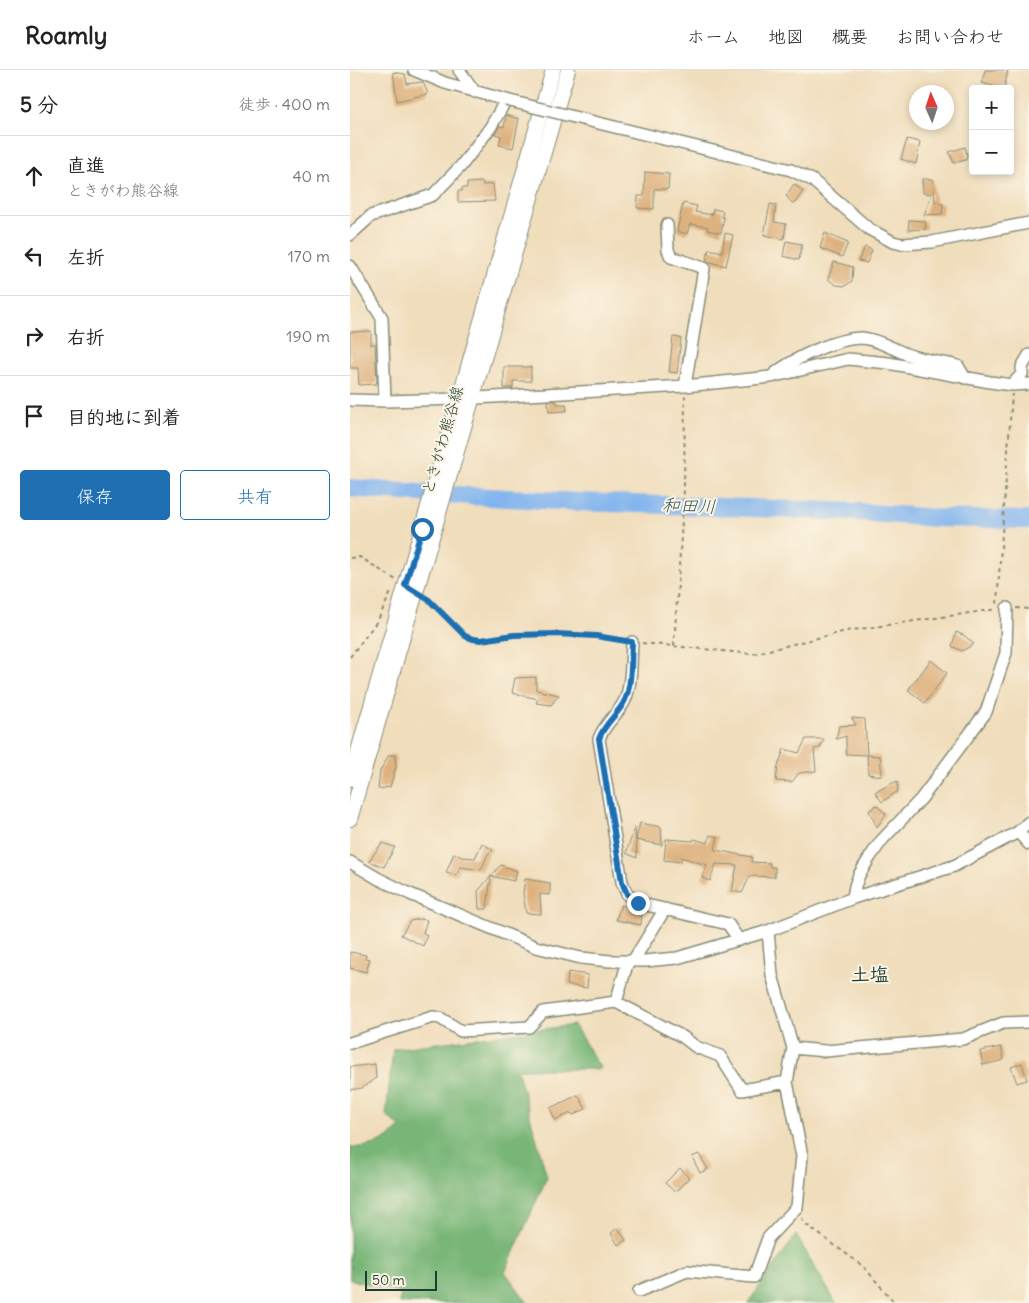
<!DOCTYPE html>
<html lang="ja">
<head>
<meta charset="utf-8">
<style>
  body { margin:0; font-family:Delius,"Klee One",sans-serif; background:#f2f2f2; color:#222 }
  .controls { position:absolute; right:15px; top:15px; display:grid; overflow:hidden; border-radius:5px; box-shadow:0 2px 8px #0003 }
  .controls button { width:45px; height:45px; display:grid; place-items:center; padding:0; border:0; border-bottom:1px solid #e0e0e0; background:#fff; color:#222; font:25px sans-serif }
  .compass { position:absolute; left:559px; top:15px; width:45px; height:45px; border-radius:50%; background:#fff; box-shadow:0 2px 8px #0003; rotate:357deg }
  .scale { position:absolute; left:15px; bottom:12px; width:72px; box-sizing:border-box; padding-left:5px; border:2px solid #1f3d34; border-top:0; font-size:14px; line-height:18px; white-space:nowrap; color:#1f3d34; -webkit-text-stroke:4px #fcf5e5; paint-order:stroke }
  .stop { position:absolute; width:15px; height:15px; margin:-11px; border:4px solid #1f6fb2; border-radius:50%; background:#fff }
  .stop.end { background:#1f6fb2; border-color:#fff; box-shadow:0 1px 5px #0008 }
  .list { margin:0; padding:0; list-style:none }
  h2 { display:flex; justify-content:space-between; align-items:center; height:65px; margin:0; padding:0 20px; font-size:21px }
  h2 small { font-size:16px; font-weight:400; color:#767676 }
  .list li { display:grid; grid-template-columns:32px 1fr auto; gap:15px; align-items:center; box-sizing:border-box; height:80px; padding:0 20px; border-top:1px solid #e0e0e0 }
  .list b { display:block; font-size:19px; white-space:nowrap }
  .list p { margin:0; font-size:16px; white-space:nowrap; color:#767676 }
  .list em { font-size:16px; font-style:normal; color:#767676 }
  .actions { display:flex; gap:10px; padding:15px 20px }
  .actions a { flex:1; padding:11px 0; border:1px solid #1f6fb2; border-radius:5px; text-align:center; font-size:18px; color:#1f6fb2 }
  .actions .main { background:#1f6fb2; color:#fff }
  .icon { flex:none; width:28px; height:28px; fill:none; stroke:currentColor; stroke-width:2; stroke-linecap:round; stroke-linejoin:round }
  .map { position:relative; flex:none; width:679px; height:1233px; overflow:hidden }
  header { display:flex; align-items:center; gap:30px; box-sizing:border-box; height:70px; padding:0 25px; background:#fff; border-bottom:1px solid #e0e0e0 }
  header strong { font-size:24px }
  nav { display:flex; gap:28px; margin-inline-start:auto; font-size:18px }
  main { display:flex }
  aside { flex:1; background:#fff }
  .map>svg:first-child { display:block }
  .forest { fill:#78b677; stroke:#4c7a56 }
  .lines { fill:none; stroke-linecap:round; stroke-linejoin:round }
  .river { stroke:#81b4ee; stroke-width:18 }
  .building { fill:#deb27f }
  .minor-casing { stroke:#888d78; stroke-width:14 }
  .major-casing { stroke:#888d78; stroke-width:16 }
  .path { stroke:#888d78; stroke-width:2; stroke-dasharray:4 4; stroke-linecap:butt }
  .minor { stroke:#fff; stroke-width:11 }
  .major { stroke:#fff; stroke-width:14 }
  .minor-bridge-casing { stroke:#888d78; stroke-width:14; stroke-linecap:butt }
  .minor-bridge { stroke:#fff; stroke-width:11 }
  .route { stroke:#1f6fb2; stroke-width:6 }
  .labels { text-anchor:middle; stroke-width:4; stroke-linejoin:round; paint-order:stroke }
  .street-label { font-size:16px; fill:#1f3d34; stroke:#fcf5e5 }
  .water-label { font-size:18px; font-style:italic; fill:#385b62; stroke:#fcf5e5 }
  .quarter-label { font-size:19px; font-weight:bold; fill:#1f3d34; stroke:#fcf5e5 }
</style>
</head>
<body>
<header>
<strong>Roamly</strong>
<nav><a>ホーム</a><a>地図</a><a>概要</a><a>お問い合わせ</a></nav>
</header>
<main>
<aside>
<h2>5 分<small>徒歩 · 400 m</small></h2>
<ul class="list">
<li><svg class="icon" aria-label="ahead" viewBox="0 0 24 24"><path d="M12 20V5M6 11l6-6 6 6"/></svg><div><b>直進</b><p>ときがわ熊谷線</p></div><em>40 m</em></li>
<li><svg class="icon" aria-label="left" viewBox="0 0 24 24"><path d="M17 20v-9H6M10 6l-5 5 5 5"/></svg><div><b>左折</b></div><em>170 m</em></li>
<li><svg class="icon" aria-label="right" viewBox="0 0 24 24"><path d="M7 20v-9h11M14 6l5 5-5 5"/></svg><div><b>右折</b></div><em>190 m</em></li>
<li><svg class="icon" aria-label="arrive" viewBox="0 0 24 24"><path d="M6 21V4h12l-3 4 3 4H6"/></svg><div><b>目的地に到着</b></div></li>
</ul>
<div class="actions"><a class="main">保存</a><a>共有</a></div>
</aside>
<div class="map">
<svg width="679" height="1233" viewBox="0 0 679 1233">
  <rect width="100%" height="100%" fill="#fcf5e5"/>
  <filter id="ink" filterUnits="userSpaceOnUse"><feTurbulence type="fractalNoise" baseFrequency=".02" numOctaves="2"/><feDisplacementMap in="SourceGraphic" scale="10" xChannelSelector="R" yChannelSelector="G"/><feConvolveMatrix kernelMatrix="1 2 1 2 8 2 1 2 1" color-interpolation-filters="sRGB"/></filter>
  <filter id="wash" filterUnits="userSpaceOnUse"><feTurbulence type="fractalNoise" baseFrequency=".0096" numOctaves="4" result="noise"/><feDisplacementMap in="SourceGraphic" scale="20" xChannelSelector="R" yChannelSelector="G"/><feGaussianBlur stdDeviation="1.12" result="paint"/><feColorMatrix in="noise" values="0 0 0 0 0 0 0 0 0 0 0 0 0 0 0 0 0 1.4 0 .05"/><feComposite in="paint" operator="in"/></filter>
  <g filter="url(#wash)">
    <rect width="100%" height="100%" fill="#f0ddbb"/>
    <path class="forest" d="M224,955L251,999H167L197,1107L155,1202L178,1233H49L51,1223L36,1218L0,1210V1078C22,1076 35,1074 50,1057L36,1045L43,979Z
      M446,1165L486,1233H398Z"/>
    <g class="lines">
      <path class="river" d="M0,418L52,422L229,432L509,442L585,448L679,450"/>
    </g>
    <g id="blocks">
      <path class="building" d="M635,0H658L654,19L632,13Z
        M43,2L55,4L57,14L73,12L78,24L47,31Z
        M156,45L169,49L163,78L149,75L151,66L145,64L150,56L154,57Z
        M557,69L570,72L566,94L551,89Z
        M615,77L617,84L616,90L604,93L599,82Z
        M295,102L319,104L318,119H304V139L287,138L288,126H294Z
        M572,109H583L585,132L593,134L592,144L574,145L582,124L573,123Z
        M132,112L133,115L143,114L145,131L108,132V121H112V118H117V113Z
        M444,114L453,121L445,133H442L436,126Z
        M333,133L347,136L345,142L362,145L363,139L373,141L372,147L374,148L371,163L357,160L358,157L340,154L337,164L327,161Z
        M420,134L426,135L424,152L436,154L434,169L414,165Z
        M559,150L575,151L576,159L558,160Z
        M375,163L383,165L376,196L356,191L359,179L372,182Z
        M475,163L498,173L492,187L470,178Z
        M436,171L452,174L449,190L433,186Z
        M515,177L522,180L517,193L508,191Z
        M484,192L503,197L502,211L495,216L486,215L478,209Z
        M21,261V275L25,273L27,311L26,314L9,315L8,298H0V262Z
        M323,267L331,268L327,303L319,302Z
        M154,297H181V311H163V318H154Z
        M198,331H206L207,334H216L217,341L199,342Z
        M606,562L615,566L624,574L612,581L602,576Z
        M581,590L597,603L575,633L558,620Z
        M186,607V620L209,625L201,635L186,633L188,629L162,623L165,608Z
        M502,648L515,649L517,685L496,684V666L486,669L489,656L506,655Z
        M456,669H474L470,678L464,679L466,701L449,703L442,712L426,711L428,696L434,679L449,683Z
        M39,685H45L46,697L40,717L28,719L30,701Z
        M517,685L530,686L532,706L518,704Z
        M547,711L548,721L532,732L525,722Z
        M526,735L536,744L527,757L519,741Z
        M290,753L311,757L312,775L286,770Z
        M285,757L286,770L287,788L276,783Z
        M360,765L368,767L365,780L402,787L401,792L420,793V797H425V807L400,806L392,823L382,821L387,795L366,794L360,811L352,808L357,795L331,787V792L314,790L316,769L343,771L344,769L358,773Z
        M32,773L45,777L34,797L19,791Z
        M132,773L143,780L138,784L131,800L110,797L107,805L96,803L104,783L112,787L125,788Z
        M151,795L167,801L164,811L141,806Z
        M141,806L137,839H129L128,821Z
        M175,809L200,813V825L190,824L191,844L176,843L173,823Z
        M271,835L292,842L291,855L266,850Z
        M69,849L77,850L73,863L77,865L73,876L51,865L60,851Z
        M0,882L16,885L15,888L20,889L16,902L0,898Z
        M218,902L238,905L237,918L217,915Z
        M651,977L654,990L633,995L630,981Z
        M672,993L677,1010L667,1013L661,997Z
        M25,994L26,1008L12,1018L0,1020V997Z
        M228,1025L236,1039L223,1045L221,1043L205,1050L200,1038Z
        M349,1084L358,1099L350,1103L342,1087Z
        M330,1098L339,1108L325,1122L315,1113Z
        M268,1158L276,1170L268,1175L261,1163Z"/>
    </g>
  </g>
  <g filter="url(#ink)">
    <use href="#blocks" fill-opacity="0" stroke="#888d78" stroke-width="1"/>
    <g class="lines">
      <g class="minor-casing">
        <path id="minor" d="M109,0L125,22
          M236,50L441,100L462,110L519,159L543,172L552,174L582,172L679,153
          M317,155L318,180L321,187L354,198L335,316
          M0,165L21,146L83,125L111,96L140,58L156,30L95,13L64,0
          M0,196L32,248L35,331
          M424,304C445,288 486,268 512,268C527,269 543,279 556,284C572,290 591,292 608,296L615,308
          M662,315L672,304V297L679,285
          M0,330L35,331L109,329L335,316L421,307L498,289L538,293L640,312L662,315L679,314
          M282,572C281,588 282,615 275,630C269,644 254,653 249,669L272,812L277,824L288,833L378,854L389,870
          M668,762L679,774
          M0,792L29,809L60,824L186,877L231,888L260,891H295L327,888L418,861L503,828L604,796L668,762L679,752
          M503,828L505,816L509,805L520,787L532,770L571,729L636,642L656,583L657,538
          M283,891L315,839
          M266,932L278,891
          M0,973L83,947L90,948L111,961L179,957L193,942L266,932L333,967L346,977L370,986L392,1020L437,1012
          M443,978L475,981L613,969L653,953L679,952
          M289,1221L337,1201L404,1207L418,1168L447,1137L452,1086L437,1012L443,978L422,905L418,861"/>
      </g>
      <g class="major-casing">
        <path id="major" d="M0,709L203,0
          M0,749L218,0"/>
      </g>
      <path class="path" d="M0,488L10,487L46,510
        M76,528L115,566C132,572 147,566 164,565C177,564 190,564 203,564C226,564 249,566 272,570
        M647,534L662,324
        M666,538L679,539
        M292,573L403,584L496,561L647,539
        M324,576L334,420L335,326
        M0,587L28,550L41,522
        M452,1148L454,1153L513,1196L545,1233"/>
      <use href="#minor" class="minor"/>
      <use href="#major" class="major"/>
      <g class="minor-bridge-casing">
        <path id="minor-bridge" d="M156,30L236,50"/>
      </g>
      <use href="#minor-bridge" class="minor-bridge"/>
    </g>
  </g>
  <g class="lines" filter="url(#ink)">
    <path class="route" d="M72,459L55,515L79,530L115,566L123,569L131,570L164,565L206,564L246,566L282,572C281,588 282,615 275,630C269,644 254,653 249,669L272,812L277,824L288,833"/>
  </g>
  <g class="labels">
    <g class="street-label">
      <text transform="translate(92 370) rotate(-74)" y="6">ときがわ熊谷線</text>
    </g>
    <g class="water-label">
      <text transform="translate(339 436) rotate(2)" y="6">和田川</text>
    </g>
    <g class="quarter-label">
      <text x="520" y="911">土塩</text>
    </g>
  </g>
</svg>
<div class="controls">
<button>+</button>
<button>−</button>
</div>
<svg class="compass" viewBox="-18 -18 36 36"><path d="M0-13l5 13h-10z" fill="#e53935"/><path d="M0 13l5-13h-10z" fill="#767676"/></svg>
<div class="scale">50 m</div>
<div class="stop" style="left:72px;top:459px"></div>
<div class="stop end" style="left:288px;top:833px"></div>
</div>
</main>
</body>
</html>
